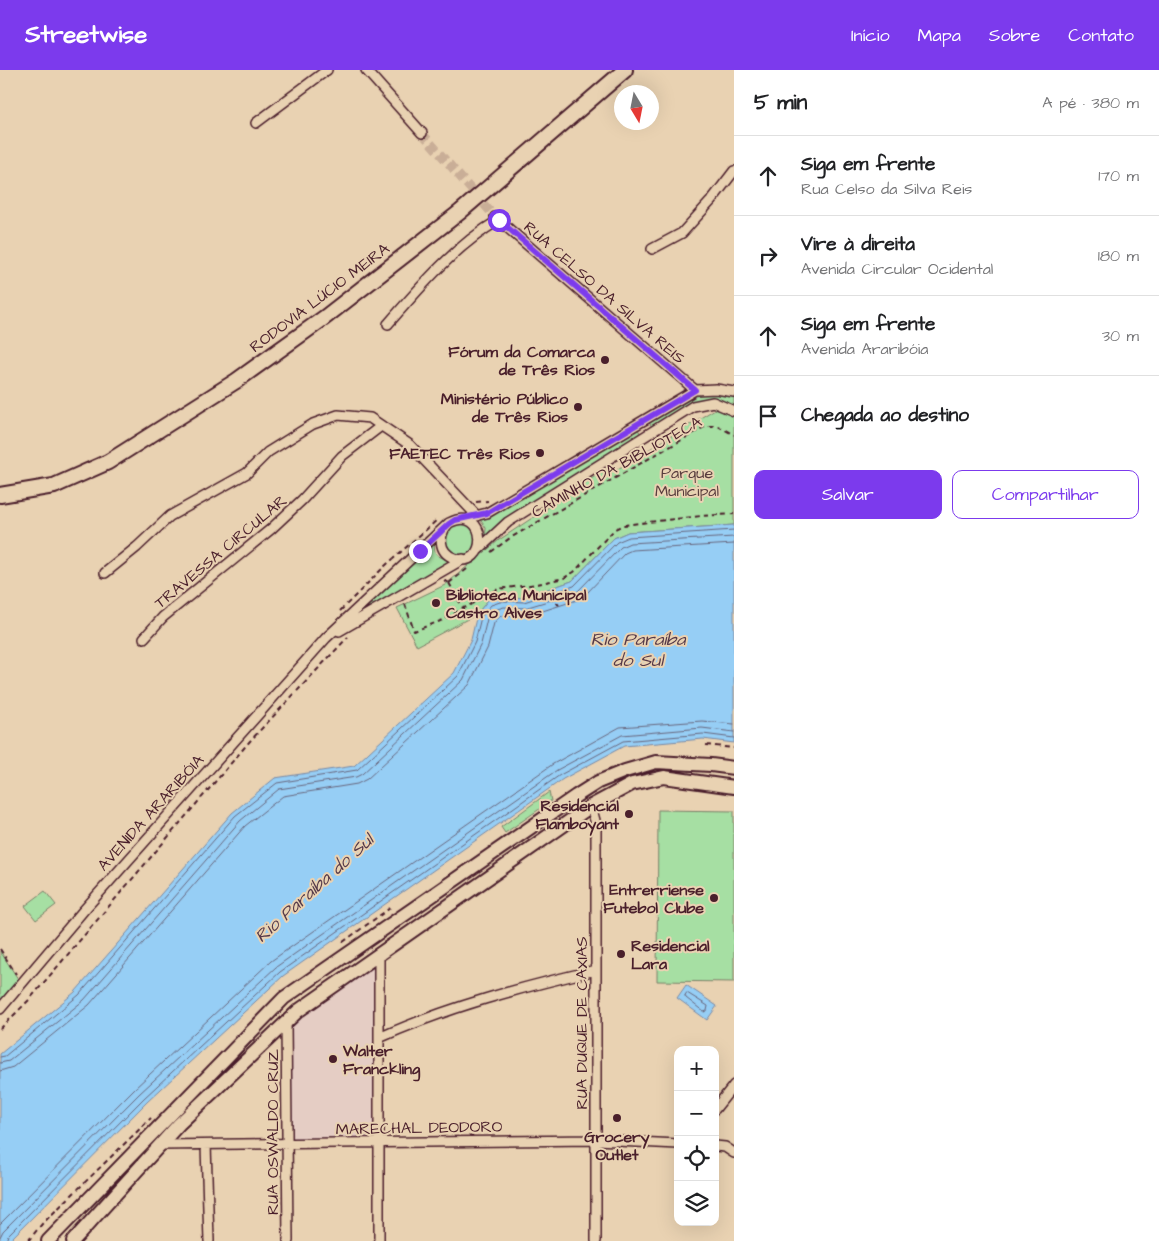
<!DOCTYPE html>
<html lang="pt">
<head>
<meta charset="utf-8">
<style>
  body { margin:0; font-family:"Architects Daughter",sans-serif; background:#f2f2f2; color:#202124 }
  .controls { position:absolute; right:15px; bottom:15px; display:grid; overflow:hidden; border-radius:10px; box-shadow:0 5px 20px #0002 }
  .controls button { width:45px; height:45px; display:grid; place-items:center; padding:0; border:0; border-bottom:1px solid #e0e0e0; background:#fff; color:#202124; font:25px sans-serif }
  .compass { position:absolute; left:614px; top:15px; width:45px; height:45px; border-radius:50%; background:#fff; box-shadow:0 5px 20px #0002; rotate:170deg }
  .stop { position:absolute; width:15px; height:15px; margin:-11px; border:4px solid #7c3aed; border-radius:50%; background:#fff }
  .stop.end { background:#7c3aed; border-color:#fff; box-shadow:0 1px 5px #0008 }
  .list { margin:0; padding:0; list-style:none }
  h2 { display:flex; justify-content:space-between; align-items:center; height:65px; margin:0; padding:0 20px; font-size:21px }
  h2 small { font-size:16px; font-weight:400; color:#757577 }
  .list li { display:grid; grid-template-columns:32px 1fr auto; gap:15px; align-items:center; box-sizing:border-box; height:80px; padding:0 20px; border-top:1px solid #e0e0e0 }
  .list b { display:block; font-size:19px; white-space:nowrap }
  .list p { margin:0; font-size:16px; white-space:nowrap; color:#757577 }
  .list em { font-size:16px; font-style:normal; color:#757577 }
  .actions { display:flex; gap:10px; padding:15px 20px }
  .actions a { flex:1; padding:11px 0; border:1px solid #7c3aed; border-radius:10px; text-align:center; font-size:18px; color:#7c3aed }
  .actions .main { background:#7c3aed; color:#fff }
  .icon { flex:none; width:28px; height:28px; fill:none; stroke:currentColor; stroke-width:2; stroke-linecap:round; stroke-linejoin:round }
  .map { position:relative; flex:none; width:734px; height:1171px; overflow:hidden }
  header { display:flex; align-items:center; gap:30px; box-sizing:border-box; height:70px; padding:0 25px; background:#7c3aed; color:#fff }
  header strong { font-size:24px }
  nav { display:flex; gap:28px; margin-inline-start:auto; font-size:18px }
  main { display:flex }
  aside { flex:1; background:#fff }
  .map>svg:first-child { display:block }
  .built { fill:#e5cdc4 }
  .green { fill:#a6dfa3; stroke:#787f67 }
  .water { fill:#96cef5; stroke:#7888a4 }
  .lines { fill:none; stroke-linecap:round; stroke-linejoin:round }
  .shore { stroke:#68657c; stroke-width:1 }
  .minor-tunnel { stroke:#c9ae97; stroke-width:9; stroke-dasharray:9 4.5; stroke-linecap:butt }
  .minor-casing { stroke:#4a1f2b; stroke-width:12 }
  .secondary-casing { stroke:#4a1f2b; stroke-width:16 }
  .trunk-casing { stroke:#4a1f2b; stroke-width:18 }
  .path { stroke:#4a1f2b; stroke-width:2; stroke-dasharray:5 4; stroke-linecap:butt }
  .minor { stroke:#e9d2b2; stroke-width:9 }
  .secondary { stroke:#e9d2b2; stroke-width:12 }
  .trunk { stroke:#e9d2b2; stroke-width:14 }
  .route { stroke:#7c3aed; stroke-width:6 }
  .poi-dot { fill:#4a1f2b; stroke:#e9d2b2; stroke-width:2 }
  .labels { text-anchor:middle; stroke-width:4; stroke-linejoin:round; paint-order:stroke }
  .street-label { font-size:16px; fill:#4a1f2b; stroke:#e9d2b2 }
  .poi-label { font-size:16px; font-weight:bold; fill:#4a1f2b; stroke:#e9d2b2; text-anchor:end }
  .park-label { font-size:16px; fill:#583c3d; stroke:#e9d2b2 }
  .water-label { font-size:18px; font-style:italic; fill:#553949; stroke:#e9d2b2 }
</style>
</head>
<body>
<header>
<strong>Streetwise</strong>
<nav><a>Início</a><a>Mapa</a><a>Sobre</a><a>Contato</a></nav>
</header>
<main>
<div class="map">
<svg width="734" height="1171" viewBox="0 0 734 1171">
  <rect width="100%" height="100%" fill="#e9d2b2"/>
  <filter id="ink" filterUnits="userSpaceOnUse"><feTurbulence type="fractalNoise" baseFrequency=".02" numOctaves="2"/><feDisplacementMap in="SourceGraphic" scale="10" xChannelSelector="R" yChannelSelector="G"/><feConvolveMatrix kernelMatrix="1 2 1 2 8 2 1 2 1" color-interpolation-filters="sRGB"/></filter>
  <g filter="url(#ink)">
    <path class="built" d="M376,892V1071H290V954Z"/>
    <path class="green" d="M708,323L734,324V340L703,332L654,360L648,351L696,325Z
      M715,339L729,343L734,348V455L628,462L614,468L572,511L522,528L503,526L488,530L477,544L417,576L397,538L445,515L499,470L612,395L616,400Z
      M636,356L642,366L485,470L486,458L481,451L472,448Z
      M464,453L474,459L477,474C465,490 454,490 444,473L449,457Z
      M435,468C433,485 435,486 452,491L353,549Z
      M549,722L551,731L505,763L501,757Z
      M658,740L734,741V912L657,911Z
      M45,821L56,835L36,850L25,836Z
      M0,881L20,912L0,933Z"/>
    <path class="water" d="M734,455V673L703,669L624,676L563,709L283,906L147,1032L9,1171H0V984L75,922L232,743L275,708L354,696L454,603L471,570L477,544L488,530L503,526L522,528L572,511L614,468L628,462Z
      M686,915L717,936L707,950L677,928Z"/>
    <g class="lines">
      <path class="shore" d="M687,923L708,936L707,941L704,942L686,928L685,926Z
        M0,987L5,986L79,925L235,746L277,713L357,700L458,606L475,572L481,547L491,535L503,531L524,532L574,516L617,472L629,467L734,460
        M0,993L9,991L84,930L240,751L279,719L356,707L362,704L463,610L481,574L487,549L494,540L504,537L525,538L577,522L621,477L630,473L734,467
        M0,1001L13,997L89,935L245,756L283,726L357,714L367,709L469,615L488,577L494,553L499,547L505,545L527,546L580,529L586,524L625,483L632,480L734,474
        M0,1154L134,1019L271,891L553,694L620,657L702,651L734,654
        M0,1167L3,1161L139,1024L276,897L557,700L622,665L702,658L734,662
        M6,1171L8,1165L144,1028L280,902L560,705L623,671L703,664L734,668"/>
      <path class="minor-tunnel" d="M422,63L495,147"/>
      <g class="minor-casing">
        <path id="minor" d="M366,0L422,63
          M256,53L327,0
          M495,147L695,320
          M652,179L682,163L711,131L734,101
          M388,254C420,217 456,175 499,150
          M471,447L487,443L695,320L716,319L734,322
          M478,480L508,452L693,336L713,332L734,341
          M105,503L137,477L170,446L247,403L268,382L313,354L338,345L370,348L410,375L477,446
          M339,561L463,489
          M144,568L163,547L271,459L302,430L342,386L381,356
          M591,736L596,754V1171
          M379,886V1171
          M0,939L83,841L326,568L449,453C489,433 489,502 454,488C438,482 438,464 449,453
          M286,952L288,1171
          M379,968C448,937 522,917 596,900
          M715,1039L734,1015
          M161,1075L596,1070L678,1074
          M206,1075L209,1171
          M715,1076L725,1077L734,1083"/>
      </g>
      <g class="secondary-casing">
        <path id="secondary" d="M48,1171L284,928L576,726L598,712L625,701L656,692L711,695L734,698
          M73,1171L179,1054L298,941L591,736L632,714L664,707L734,717"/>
      </g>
      <g class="trunk-casing">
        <path id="trunk" d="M0,425L54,416L108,392L236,311L324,248L460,142L625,0"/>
      </g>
      <path class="path" d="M476,432L488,431
        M491,482L510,468L706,356H718L734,365
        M444,512L446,511L449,513
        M449,513L467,499
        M449,513L463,538
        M543,521L559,535
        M405,534L414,561L443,550L498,519L537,514L564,508L574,502L615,459L623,455L701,446L734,444
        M340,541L385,496L437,450
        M706,675L734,678
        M343,872L390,838
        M0,879L16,904
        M0,959L29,930L250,671L348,567
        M28,1171L42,1154L151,1048"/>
      <use href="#minor" class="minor"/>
      <use href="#secondary" class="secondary"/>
      <use href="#trunk" class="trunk"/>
    </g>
  </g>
  <g class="lines" filter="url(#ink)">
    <path class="route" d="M420,481L449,454L455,450L487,443L695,320L499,150"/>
  </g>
  <g class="poi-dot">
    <circle cx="605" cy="290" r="5"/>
    <circle cx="578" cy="337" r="5"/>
    <circle cx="540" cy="383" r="5"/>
    <circle cx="436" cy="533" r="5"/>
    <circle cx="629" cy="744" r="5"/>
    <circle cx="714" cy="828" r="5"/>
    <circle cx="621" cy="884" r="5"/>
    <circle cx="333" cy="989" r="5"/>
    <circle cx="617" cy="1048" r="5"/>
  </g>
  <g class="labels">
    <g class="street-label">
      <text transform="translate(605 222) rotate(41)" y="6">RUA CELSO DA SILVA REIS</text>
      <text transform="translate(319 227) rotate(-37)" y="6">RODOVIA LÚCIO MEIRA</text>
      <text transform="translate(616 396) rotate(-29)" y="6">CAMINHO DA BIBLIOTECA</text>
      <text transform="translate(220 481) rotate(-40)" y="6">TRAVESSA CIRCULAR</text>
      <text transform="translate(150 742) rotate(-48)" y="6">AVENIDA ARARIBÓIA</text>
      <text transform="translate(581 953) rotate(-90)" y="6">RUA DUQUE DE CAXIAS</text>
      <text transform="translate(419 1057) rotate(-1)" y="6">MARECHAL DEODORO</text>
      <text transform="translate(272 1062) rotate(-90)" y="6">RUA OSWALDO CRUZ</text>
    </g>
    <g class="poi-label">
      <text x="595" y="287">Fórum da Comarca<tspan x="595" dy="18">de Três Rios</tspan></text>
      <text x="568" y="334">Ministério Público<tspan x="568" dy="18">de Três Rios</tspan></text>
      <text x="530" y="389">FAETEC Três Rios</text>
      <text x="446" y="530" text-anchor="start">Biblioteca Municipal<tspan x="446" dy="18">Castro Alves</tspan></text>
      <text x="619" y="741">Residencial<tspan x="619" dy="18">Flamboyant</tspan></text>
      <text x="704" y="825">Entrerriense<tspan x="704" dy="18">Futebol Clube</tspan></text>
      <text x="631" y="881" text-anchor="start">Residencial<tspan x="631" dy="18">Lara</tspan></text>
      <text x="343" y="986" text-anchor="start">Walter<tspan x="343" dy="18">Franckling</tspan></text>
      <text x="617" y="1072" text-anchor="middle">Grocery<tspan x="617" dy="18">Outlet</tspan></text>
    </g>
    <g class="park-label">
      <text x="687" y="408">Parque<tspan x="687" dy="18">Municipal</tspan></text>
    </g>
    <g class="water-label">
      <text x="638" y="575">Rio Paraíba<tspan x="638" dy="21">do Sul</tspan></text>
      <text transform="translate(314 818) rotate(-42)" y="6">Rio Paraíba do Sul</text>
    </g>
  </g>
</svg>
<div class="controls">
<button>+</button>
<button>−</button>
<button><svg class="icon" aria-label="locate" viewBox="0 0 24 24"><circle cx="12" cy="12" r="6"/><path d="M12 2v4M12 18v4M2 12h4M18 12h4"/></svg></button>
<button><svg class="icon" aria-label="layers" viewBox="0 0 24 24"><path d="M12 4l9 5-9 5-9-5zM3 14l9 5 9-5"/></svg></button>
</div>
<svg class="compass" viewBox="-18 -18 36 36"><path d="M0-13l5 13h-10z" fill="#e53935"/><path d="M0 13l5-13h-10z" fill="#757577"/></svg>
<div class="stop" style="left:499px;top:150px"></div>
<div class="stop end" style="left:420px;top:481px"></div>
</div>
<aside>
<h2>5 min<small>A pé · 380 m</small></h2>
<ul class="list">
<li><svg class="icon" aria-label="ahead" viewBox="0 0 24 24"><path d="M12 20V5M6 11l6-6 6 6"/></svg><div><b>Siga em frente</b><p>Rua Celso da Silva Reis</p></div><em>170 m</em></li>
<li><svg class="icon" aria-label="right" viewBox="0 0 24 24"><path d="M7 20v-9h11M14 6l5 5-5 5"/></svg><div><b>Vire à direita</b><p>Avenida Circular Ocidental</p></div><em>180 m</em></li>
<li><svg class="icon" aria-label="ahead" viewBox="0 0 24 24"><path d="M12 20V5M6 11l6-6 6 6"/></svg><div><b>Siga em frente</b><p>Avenida Araribóia</p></div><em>30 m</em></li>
<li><svg class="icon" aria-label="arrive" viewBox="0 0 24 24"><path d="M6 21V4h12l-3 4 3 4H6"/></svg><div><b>Chegada ao destino</b></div></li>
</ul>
<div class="actions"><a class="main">Salvar</a><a>Compartilhar</a></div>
</aside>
</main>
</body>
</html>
